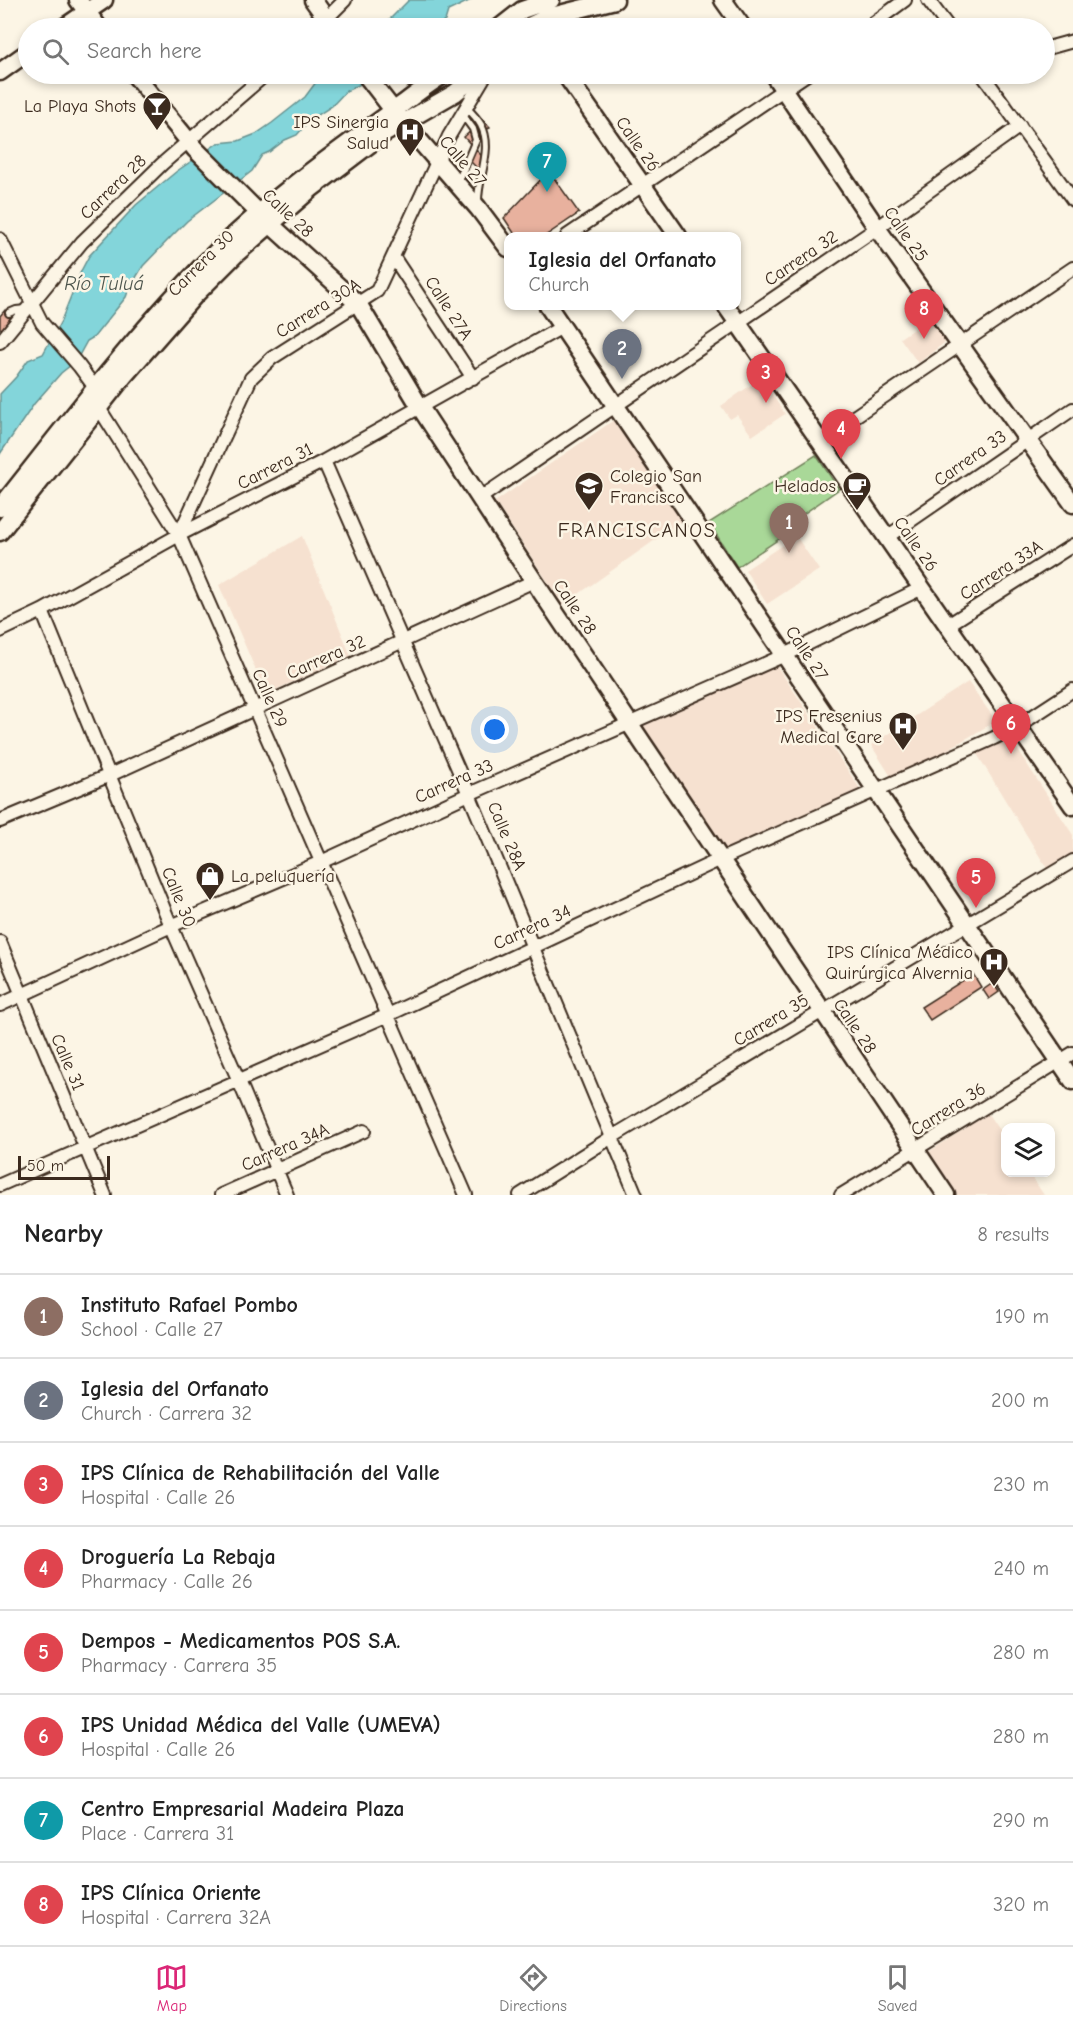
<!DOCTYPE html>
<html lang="en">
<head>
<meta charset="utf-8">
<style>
  body { margin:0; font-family:"Comic Neue",sans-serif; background:#f2f2f2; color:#222 }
  .controls { position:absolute; right:18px; bottom:18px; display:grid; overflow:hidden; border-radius:12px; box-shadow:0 3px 9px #0003 }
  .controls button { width:54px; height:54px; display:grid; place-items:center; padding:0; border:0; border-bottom:2px solid #e0e0e0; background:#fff; color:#222; font:30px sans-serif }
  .scale { position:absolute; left:18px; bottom:15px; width:92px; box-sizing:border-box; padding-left:6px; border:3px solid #3b2a1e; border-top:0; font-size:16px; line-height:21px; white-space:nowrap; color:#3b2a1e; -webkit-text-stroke:4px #fcf5e5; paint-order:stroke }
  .you { position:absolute; left:495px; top:730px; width:21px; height:21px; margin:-15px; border:4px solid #fff; border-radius:50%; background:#1a73e8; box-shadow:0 0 0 9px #1a73e833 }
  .badge { display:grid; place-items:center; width:39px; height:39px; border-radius:50%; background:#db2777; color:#fff; font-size:20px; font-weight:700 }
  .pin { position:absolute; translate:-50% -50px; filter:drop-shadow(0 2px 3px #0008) }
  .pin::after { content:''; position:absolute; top:32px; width:21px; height:18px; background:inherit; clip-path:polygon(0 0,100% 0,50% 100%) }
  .popup { position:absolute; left:504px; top:232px; width:237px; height:78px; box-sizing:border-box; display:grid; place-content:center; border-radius:12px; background:#fff; filter:drop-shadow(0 2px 4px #0005); font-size:20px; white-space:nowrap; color:#767676 }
  .popup b { font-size:22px; color:#222 }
  .popup::after { content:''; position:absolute; left:50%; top:100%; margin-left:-12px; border:12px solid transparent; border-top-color:#fff }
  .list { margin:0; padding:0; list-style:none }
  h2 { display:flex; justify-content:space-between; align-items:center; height:78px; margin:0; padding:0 24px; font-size:26px }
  h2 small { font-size:20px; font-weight:400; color:#767676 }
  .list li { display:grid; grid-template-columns:39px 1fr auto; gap:18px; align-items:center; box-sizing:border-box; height:84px; padding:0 24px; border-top:2px solid #e0e0e0 }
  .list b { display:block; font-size:22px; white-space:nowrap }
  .list p { margin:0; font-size:20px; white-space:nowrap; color:#767676 }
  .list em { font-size:20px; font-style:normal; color:#767676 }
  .icon { flex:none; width:33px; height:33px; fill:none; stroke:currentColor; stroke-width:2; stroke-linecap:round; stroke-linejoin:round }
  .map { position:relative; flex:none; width:1073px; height:1195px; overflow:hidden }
  .search { position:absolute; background:#fff; box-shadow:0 3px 9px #0003; left:18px; right:18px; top:18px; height:66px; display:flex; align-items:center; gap:15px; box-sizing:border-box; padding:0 21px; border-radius:33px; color:#767676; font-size:22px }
  .sheet { height:750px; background:#fff }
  nav { display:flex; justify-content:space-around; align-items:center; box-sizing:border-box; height:84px; border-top:2px solid #e0e0e0; background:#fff; font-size:16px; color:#767676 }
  nav a { display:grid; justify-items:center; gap:3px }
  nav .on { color:#db2777 }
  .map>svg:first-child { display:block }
  .built { fill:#f6e1d0 }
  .green { fill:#a9d898; stroke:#72815b; stroke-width:1.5 }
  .water { fill:#83d5da; stroke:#66918f; stroke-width:1.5 }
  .building { fill:#e8b19e; stroke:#3b2a1e; stroke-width:1.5 }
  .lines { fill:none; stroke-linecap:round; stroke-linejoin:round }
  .lane-casing { stroke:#3b2a1e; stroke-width:10 }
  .street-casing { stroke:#3b2a1e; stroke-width:16 }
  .secondary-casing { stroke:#3b2a1e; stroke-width:21 }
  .lane { stroke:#fcf5e5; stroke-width:6 }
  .street { stroke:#fcf5e5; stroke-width:12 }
  .secondary { stroke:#fcf5e5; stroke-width:16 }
  .labels { text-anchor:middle; stroke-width:5; stroke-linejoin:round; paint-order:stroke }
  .poi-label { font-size:18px; fill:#3b2a1e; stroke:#fcf5e5; text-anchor:end }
  .street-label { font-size:18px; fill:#3b2a1e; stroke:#fcf5e5 }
  .water-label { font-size:20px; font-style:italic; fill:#4d554d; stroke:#fcf5e5 }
  .neighbourhood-label { font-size:20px; letter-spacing:1.5px; fill:#3b2a1e; stroke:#fcf5e5 }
</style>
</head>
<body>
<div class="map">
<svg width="1073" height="1195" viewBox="0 0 1073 1195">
  <rect width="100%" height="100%" fill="#fcf5e5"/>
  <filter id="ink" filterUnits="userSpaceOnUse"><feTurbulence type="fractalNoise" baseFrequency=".0167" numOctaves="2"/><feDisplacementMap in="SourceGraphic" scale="12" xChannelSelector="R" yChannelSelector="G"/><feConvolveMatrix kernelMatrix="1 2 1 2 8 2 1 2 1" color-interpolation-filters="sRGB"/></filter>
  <g filter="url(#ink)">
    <path class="built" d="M931,317L948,340L918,363L900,338Z
      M761,378L785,414L752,436L737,415L730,419L721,406Z
      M614,420L682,521L563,605L495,502Z
      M302,536L351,656L266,694L219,585Z
      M796,536L819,570L767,604L745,570Z
      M776,665L861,790L722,852L639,725Z
      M968,682L996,721L935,757L892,778L871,745Z
      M1010,738L1073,835V855L1048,870L977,754Z
      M988,1114L1005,1139L1006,1172L1029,1173L1044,1195H957L927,1153Z"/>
    <path class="green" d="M816,455L839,489L779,531L782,537L737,567L709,523Z"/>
    <path class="water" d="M409,0H471L448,11L445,21L434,28H381Z
      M322,74H371L369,80L346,91L332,106L310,120L297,135L285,140L269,152L262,155L252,171L187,221L171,237L143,266L129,289L126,297L94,337L87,341L76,361L61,373L34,404L0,454V394L16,377L28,360L43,354L61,321L81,271L89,256L136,205L177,171L218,143L238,141L256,134L272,123L305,97Z"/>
    <path class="building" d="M483,120L490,127L471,145L464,137Z
      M474,148L489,163L481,172L465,156Z
      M549,171L579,213L545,236H516L504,218Z
      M5,310L13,317L2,330L0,328V316Z
      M973,974L981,987L930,1020L921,1007Z
      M993,983L999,992L989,999L983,990Z"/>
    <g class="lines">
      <g class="lane-casing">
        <path id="lane" d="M466,107C471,112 477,118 481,125C494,149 477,178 478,203
          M458,182L476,140L473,129L462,114
          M9,313L16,310L26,309"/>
      </g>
      <g class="street-casing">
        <path id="street" d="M928,0L949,28
          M317,28L345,0
          M867,28L905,0
          M1044,49L1073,41
          M982,74L1073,200
          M567,236L807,74
          M0,239L42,323L79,366L96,389L99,408L179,535L466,1195
          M394,258L473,378
          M0,342L82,242L162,164L266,74
          M820,440L1073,268
          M324,461L469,794L636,1195
          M480,498L877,228L1020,126
          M179,535L251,378L272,358L377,291L449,136L486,74
          M887,537L1073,409
          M42,611L171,926L239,1081L287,1195
          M948,625L1073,545
          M0,631L42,611L179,535L324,461L562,327
          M0,821L110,775L534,581
          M0,942L105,1195
          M0,1005L171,926L321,862L469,794L785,655L922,588
          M0,1185L388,1015L721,859L994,738L1018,726L1073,690
          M221,1195L364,1131
          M520,1195L612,1137L1073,861
          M841,1195L1073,1053"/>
      </g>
      <g class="secondary-casing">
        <path id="secondary" d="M78,0L99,28
          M313,0L333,28
          M723,0L743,28
          M63,28L104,0
          M499,28L522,10L551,0
          M525,28L548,17L615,0
          M0,72L28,52
          M134,74L195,149L270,224L359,305L420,407L534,581L946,1195
          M365,74L393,110L478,208L508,248
          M565,74L678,236
          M773,74L877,228L1073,504
          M548,306L1073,1081
          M726,306L1073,806
          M0,508C65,426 129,342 202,266C263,204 334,153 404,103C417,93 430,83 445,74
          M0,532L124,376L195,295L236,254L311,189L382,135L455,93L478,74"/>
      </g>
      <use href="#lane" class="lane"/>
      <use href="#street" class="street"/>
      <use href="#secondary" class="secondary"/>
    </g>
  </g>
  <defs>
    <g id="bar-pin" transform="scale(1.5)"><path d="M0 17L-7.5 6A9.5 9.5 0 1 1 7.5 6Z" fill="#3b2a1e" stroke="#fcf5e5"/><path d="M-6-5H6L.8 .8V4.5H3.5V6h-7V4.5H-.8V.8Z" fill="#fff"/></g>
    <g id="hospital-pin" transform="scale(1.5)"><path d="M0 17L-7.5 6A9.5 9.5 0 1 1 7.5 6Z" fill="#3b2a1e" stroke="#fcf5e5"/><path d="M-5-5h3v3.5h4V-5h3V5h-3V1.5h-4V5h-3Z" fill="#fff"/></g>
    <g id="school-pin" transform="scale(1.5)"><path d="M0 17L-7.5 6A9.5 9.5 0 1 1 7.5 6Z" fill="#3b2a1e" stroke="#fcf5e5"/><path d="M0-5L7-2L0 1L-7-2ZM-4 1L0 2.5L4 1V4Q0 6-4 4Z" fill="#fff"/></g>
    <g id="cafe-pin" transform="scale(1.5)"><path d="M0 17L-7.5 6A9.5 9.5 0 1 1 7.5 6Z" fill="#3b2a1e" stroke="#fcf5e5"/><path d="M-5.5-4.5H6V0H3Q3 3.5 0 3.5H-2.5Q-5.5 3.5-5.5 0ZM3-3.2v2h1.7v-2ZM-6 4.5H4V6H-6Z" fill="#fff"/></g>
    <g id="shop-pin" transform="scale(1.5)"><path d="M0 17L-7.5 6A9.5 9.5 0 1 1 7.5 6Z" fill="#3b2a1e" stroke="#fcf5e5"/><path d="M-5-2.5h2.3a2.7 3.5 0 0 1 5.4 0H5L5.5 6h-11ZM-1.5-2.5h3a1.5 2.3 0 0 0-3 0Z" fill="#fff"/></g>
  </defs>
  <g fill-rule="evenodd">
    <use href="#bar-pin" x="157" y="106"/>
    <use href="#hospital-pin" x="410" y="132"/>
    <use href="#school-pin" x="589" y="486"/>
    <use href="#cafe-pin" x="857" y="486"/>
    <use href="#hospital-pin" x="903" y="726"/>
    <use href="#shop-pin" x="210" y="876"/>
    <use href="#hospital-pin" x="994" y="962"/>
  </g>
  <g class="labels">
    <g class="poi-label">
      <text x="136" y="112">La Playa Shots</text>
      <text x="389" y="128">IPS Sinergia<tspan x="389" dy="21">Salud</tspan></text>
      <text x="610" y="482" text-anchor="start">Colegio San<tspan x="610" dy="21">Francisco</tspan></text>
      <text x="836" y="492">Helados</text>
      <text x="882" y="722">IPS Fresenius<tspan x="882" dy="21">Medical Care</tspan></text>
      <text x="231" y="882" text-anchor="start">La peluquería</text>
      <text x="973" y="958">IPS Clínica Médico<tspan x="973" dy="21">Quirúrgica Alvernia</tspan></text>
    </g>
    <g class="street-label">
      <text transform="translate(638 144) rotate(55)" y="6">Calle 26</text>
      <text transform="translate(463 161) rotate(49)" y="6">Calle 27</text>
      <text transform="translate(113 187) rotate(-44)" y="6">Carrera 28</text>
      <text transform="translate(288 213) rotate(43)" y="6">Calle 28</text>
      <text transform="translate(906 234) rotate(55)" y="6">Calle 25</text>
      <text transform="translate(801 258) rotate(-34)" y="6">Carrera 32</text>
      <text transform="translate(201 263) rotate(-45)" y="6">Carrera 30</text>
      <text transform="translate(318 308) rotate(-32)" y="6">Carrera 30A</text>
      <text transform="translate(449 308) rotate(57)" y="6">Calle 27A</text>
      <text transform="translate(970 458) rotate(-35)" y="6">Carrera 33</text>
      <text transform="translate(275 466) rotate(-27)" y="6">Carrera 31</text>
      <text transform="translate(916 544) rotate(55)" y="6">Calle 26</text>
      <text transform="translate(1001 570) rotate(-33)" y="6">Carrera 33A</text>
      <text transform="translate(575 607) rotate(56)" y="6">Calle 28</text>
      <text transform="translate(807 653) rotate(56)" y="6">Calle 27</text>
      <text transform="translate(326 657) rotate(-24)" y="6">Carrera 32</text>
      <text transform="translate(270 698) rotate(66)" y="6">Calle 29</text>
      <text transform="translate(454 781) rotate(-24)" y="6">Carrera 33</text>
      <text transform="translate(507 836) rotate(67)" y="6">Calle 28A</text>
      <text transform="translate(179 897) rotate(68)" y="6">Calle 30</text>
      <text transform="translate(532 927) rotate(-25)" y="6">Carrera 34</text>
      <text transform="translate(771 1020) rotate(-31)" y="6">Carrera 35</text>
      <text transform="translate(855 1026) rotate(56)" y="6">Calle 28</text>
      <text transform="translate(68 1062) rotate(67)" y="6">Calle 31</text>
      <text transform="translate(948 1109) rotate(-32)" y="6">Carrera 36</text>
      <text transform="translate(285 1147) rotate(-24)" y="6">Carrera 34A</text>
    </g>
    <g class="water-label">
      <text x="104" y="290">Río Tuluá</text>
    </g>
    <g class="neighbourhood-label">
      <text x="637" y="537">FRANCISCANOS</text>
    </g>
  </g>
</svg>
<div class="controls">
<button><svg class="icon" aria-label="layers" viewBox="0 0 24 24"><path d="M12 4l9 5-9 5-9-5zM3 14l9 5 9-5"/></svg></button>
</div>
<div class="scale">50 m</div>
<div class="you"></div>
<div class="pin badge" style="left:789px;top:553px;background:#8d6e63">1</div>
<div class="pin badge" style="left:622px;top:379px;background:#6b7280">2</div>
<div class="popup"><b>Iglesia del Orfanato</b>Church</div>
<div class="pin badge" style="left:766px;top:403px;background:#e0444e">3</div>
<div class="pin badge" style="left:841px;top:459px;background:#e0444e">4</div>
<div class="pin badge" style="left:976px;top:908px;background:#e0444e">5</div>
<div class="pin badge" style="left:1011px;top:754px;background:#e0444e">6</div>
<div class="pin badge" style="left:547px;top:192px;background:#0f9aa8">7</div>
<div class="pin badge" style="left:924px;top:339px;background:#e0444e">8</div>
<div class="search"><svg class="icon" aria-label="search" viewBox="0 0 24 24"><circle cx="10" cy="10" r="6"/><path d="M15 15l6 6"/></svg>Search here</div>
</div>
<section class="sheet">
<h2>Nearby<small>8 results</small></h2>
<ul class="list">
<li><span class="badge" style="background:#8d6e63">1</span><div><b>Instituto Rafael Pombo</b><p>School · Calle 27</p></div><em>190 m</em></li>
<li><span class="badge" style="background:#6b7280">2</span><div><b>Iglesia del Orfanato</b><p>Church · Carrera 32</p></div><em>200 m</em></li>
<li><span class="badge" style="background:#e0444e">3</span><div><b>IPS Clínica de Rehabilitación del Valle</b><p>Hospital · Calle 26</p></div><em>230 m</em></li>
<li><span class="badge" style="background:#e0444e">4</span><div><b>Droguería La Rebaja</b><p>Pharmacy · Calle 26</p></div><em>240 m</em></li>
<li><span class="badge" style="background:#e0444e">5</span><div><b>Dempos - Medicamentos POS S.A.</b><p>Pharmacy · Carrera 35</p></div><em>280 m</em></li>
<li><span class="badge" style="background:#e0444e">6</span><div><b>IPS Unidad Médica del Valle (UMEVA)</b><p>Hospital · Calle 26</p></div><em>280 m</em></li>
<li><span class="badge" style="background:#0f9aa8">7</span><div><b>Centro Empresarial Madeira Plaza</b><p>Place · Carrera 31</p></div><em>290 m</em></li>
<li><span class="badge" style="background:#e0444e">8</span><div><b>IPS Clínica Oriente</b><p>Hospital · Carrera 32A</p></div><em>320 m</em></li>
</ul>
</section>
<nav>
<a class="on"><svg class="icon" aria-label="map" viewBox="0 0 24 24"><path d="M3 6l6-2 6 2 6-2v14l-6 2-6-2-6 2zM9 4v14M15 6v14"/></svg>Map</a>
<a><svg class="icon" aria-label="directions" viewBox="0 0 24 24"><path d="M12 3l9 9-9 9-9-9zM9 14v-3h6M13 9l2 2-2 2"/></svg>Directions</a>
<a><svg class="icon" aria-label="saved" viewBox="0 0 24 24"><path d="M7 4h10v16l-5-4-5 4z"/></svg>Saved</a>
</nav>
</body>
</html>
